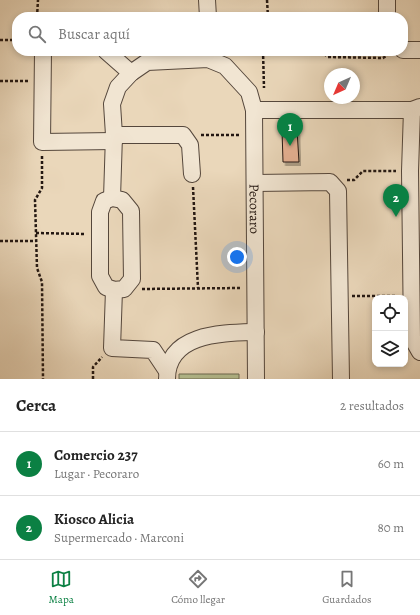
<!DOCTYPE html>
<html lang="es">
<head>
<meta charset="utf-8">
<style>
  body { margin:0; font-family:Alegreya,serif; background:#f2f2f2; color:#222 }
  .controls { position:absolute; right:12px; bottom:12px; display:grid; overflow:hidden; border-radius:8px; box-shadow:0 2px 6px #0003 }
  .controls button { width:36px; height:36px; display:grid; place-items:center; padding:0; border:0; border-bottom:1px solid #e0e0e0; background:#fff; color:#222; font:20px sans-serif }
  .compass { position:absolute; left:324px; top:68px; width:36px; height:36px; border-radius:50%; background:#fff; box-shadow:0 2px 6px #0003; rotate:224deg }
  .you { position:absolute; left:237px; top:257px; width:14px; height:14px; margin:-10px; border:3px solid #fff; border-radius:50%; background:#1a73e8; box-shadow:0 0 0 6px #1a73e833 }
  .badge { display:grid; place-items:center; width:26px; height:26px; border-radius:50%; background:#0b8043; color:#fff; font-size:13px; font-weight:700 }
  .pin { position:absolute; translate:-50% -33px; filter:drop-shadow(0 1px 2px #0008) }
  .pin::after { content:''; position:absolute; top:21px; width:14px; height:12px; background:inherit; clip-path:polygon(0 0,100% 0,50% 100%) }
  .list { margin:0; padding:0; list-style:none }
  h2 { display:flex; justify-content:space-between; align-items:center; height:52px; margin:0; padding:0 16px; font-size:17px }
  h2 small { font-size:13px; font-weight:400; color:#767676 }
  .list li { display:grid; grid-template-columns:26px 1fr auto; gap:12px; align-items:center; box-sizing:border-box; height:64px; padding:0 16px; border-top:1px solid #e0e0e0 }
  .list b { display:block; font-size:15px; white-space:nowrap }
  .list p { margin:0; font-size:13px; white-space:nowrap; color:#767676 }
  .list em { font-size:13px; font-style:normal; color:#767676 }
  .icon { flex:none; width:22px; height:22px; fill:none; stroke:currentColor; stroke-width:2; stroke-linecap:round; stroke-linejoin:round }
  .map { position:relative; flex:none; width:420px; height:379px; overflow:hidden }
  .search { position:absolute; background:#fff; box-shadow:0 2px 6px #0003; left:12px; right:12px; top:12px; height:44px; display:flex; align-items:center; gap:10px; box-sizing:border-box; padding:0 14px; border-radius:16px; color:#767676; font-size:15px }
  .sheet { height:180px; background:#fff }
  nav { display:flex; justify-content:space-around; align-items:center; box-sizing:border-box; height:56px; border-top:1px solid #e0e0e0; background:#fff; font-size:11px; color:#767676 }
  nav a { display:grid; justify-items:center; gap:2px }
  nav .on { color:#0b8043 }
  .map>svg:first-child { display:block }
  .green { fill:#b5bf91; stroke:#6c6b52 }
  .building { fill:#e7b294; stroke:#231712; filter:url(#shadow) }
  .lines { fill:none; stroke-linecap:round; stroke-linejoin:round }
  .street-casing { stroke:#55473c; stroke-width:18 }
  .path { stroke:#231712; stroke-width:2.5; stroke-dasharray:3 2; stroke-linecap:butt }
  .street { stroke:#f1e5d2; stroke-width:16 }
  .labels { text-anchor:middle; stroke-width:3.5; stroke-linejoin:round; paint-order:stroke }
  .street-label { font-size:14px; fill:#231712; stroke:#f1e5d2 }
</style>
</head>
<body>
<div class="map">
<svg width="420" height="379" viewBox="0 0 420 379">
  <defs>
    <filter id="shadow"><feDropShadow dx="2.5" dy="4.5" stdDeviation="0" flood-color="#0004"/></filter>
  </defs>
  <rect width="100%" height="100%" fill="#ead7ba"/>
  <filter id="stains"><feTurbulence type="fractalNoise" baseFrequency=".005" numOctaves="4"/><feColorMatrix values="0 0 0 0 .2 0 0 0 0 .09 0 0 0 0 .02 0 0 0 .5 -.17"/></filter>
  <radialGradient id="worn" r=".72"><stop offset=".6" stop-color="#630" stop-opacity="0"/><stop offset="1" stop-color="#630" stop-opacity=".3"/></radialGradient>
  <path class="green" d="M179,374H239V379H179Z"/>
  <path class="building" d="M282,130H297L299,162H283Z"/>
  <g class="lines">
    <g class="street-casing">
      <g id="street">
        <path d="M207,0L208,17"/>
        <path d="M387,17V0"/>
        <path d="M403,50H420"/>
        <path d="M43,51L42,142L114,141"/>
        <path d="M106,51L131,73"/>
        <path d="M254,110H412L420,107"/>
        <path d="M412,110L410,171L412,338L420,352"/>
        <path d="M114,135H183L190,145L192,174"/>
        <path d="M255,183L330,182L338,191L341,379"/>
        <path id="s1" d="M112,198L114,135L112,104L118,87L131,73L147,62L208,59L225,66L249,92L254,110L256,379"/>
        <path d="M112,198L122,200L131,211L132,279L124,289L114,290L106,287L100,276V212L104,201Z"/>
        <path d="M114,290L112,348L153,350L167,371"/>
        <path d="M167,379C167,333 222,333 256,332"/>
      </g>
    </g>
    <path class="path" d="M267,0L268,17
      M37,17L38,0
      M0,40H17
      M263,51L264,88
      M320,51L328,57L383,58L389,54
      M0,81H28
      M201,135H240
      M42,156V188L35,200L37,268L42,282L43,379
      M347,180H354L363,171H396
      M193,187L198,288
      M36,233L86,234
      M0,241H36
      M142,289L241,288
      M352,296H397
      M93,379V367L102,357"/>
    <use href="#street" class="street"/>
  </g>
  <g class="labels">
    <g class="street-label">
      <text dy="5" stroke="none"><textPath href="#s1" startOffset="383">Pecoraro</textPath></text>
    </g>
  </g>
  <rect width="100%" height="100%" filter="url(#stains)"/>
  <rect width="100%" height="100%" fill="url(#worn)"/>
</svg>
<div class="controls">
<button><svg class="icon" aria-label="locate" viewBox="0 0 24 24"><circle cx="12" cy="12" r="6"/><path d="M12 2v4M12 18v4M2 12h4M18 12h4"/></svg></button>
<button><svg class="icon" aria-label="layers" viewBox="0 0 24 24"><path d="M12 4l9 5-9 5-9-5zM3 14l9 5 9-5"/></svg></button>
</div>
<svg class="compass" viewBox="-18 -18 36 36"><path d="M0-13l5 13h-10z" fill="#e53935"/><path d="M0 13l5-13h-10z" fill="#767676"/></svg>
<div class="you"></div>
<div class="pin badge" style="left:290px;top:146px">1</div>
<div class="pin badge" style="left:396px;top:217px">2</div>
<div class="search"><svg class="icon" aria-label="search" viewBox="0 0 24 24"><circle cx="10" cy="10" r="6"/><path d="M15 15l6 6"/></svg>Buscar aquí</div>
</div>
<section class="sheet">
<h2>Cerca<small>2 resultados</small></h2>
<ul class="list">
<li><span class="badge">1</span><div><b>Comercio 237</b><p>Lugar · Pecoraro</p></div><em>60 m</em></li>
<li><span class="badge">2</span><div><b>Kiosco Alicia</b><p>Supermercado · Marconi</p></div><em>80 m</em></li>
</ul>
</section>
<nav>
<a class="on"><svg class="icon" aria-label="map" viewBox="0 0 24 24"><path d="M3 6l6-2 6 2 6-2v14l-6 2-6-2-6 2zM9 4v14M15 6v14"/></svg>Mapa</a>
<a><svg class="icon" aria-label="directions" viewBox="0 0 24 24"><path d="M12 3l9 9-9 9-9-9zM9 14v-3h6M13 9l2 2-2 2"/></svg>Cómo llegar</a>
<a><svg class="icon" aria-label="saved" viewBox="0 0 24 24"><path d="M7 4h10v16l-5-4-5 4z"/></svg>Guardados</a>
</nav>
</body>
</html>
